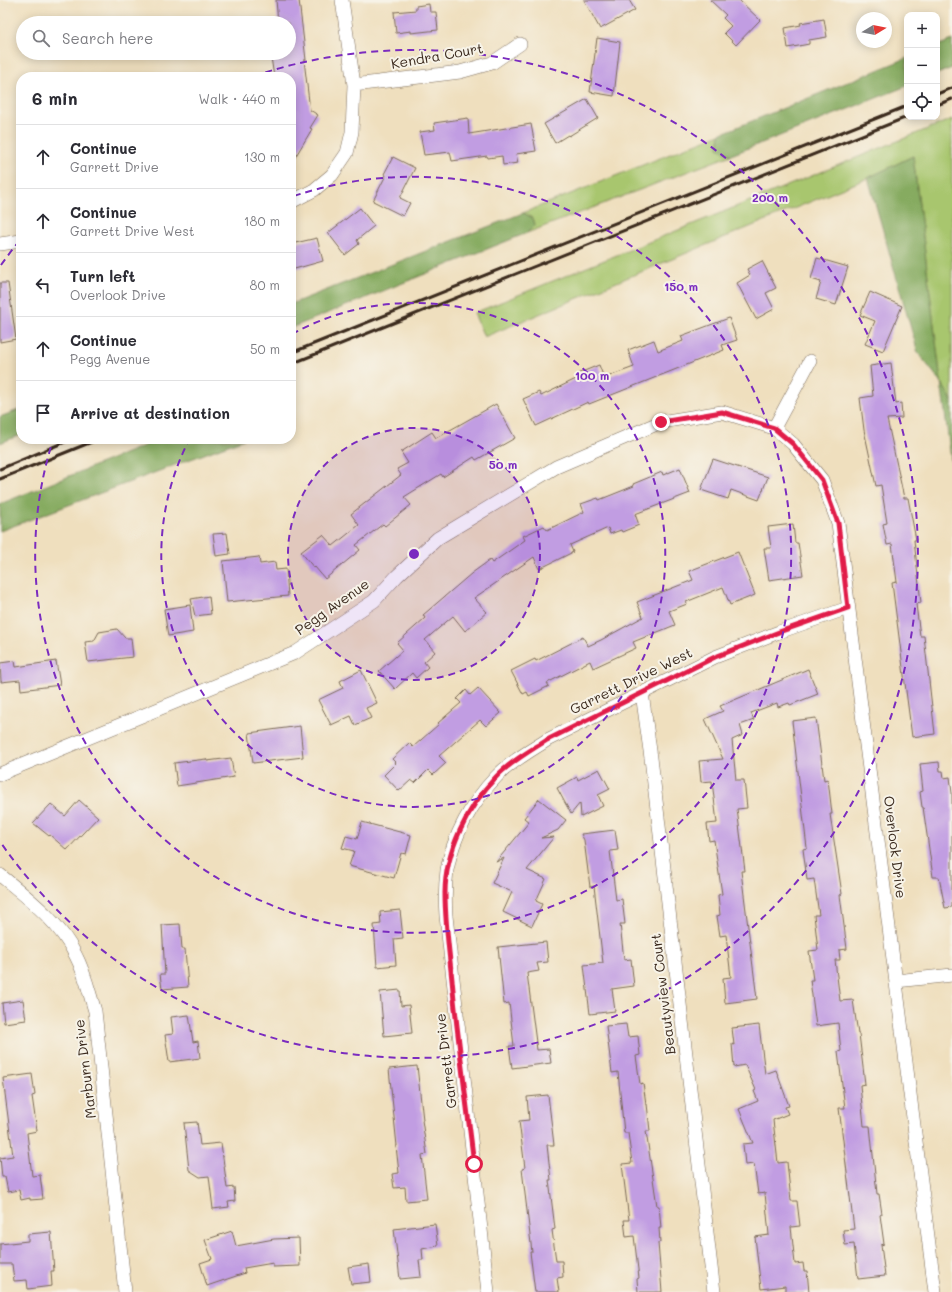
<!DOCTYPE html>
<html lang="en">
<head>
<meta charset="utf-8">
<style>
  body { margin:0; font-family:Mali,sans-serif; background:#f2f2f3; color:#2b2b33 }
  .controls { position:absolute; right:12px; top:12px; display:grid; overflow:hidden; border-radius:8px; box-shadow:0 2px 10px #0003 }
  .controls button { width:36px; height:36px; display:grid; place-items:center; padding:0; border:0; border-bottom:1px solid #e1e1e2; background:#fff; color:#2b2b33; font:20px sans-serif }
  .compass { position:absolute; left:856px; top:12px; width:36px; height:36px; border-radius:50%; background:#fff; box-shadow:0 2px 10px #0003; rotate:80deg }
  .stop { position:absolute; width:12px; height:12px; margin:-9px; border:3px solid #e11d48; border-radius:50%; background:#fff }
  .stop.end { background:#e11d48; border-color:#fff; box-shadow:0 1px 4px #0008 }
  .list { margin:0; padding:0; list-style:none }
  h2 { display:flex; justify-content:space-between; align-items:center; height:52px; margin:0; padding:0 16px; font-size:17px }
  h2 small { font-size:13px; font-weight:400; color:#7c7c81 }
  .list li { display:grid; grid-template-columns:26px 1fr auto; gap:12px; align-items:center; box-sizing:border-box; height:64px; padding:0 16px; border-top:1px solid #e1e1e2 }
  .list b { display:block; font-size:15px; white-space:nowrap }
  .list p { margin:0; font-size:13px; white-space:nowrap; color:#7c7c81 }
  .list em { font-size:13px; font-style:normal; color:#7c7c81 }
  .icon { flex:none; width:22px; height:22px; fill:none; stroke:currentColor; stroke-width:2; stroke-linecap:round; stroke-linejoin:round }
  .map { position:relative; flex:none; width:952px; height:1292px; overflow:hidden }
  .search { position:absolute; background:#fff; box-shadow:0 2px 10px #0003; left:16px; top:16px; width:280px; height:44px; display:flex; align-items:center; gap:10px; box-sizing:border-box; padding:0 14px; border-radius:22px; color:#7c7c81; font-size:15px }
  .panel { position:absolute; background:#fff; box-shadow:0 2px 10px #0003; left:16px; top:72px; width:280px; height:372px; border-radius:16px }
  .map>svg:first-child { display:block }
  .green { fill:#a8c66e; stroke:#727846 }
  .forest { fill:#86ab61; stroke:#606a40 }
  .building { fill:#c19de2 }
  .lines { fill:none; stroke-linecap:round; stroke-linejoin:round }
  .minor-casing { stroke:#7a6956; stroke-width:14 }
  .minor { stroke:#fff; stroke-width:13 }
  .rail { stroke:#3b2a1e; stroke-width:3 }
  .route { stroke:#e11d48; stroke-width:5 }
  .ring { fill:none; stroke:#7b2cbf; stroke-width:2; stroke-dasharray:7 5 }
  .labels { text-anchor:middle; stroke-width:4; stroke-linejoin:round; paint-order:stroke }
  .street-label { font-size:14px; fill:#3b2a1e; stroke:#f7f3e8 }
  .centre { fill:#7b2cbf; stroke:#f7f3e8; stroke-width:2 }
  .ring-label { font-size:12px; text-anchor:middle; font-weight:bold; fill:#7b2cbf; stroke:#f7f3e8; stroke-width:4; stroke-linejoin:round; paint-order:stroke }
</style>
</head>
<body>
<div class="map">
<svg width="952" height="1292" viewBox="0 0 952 1292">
  <rect width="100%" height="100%" fill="#f7f3e8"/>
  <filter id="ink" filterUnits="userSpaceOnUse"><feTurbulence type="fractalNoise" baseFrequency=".025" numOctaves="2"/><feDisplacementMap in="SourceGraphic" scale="8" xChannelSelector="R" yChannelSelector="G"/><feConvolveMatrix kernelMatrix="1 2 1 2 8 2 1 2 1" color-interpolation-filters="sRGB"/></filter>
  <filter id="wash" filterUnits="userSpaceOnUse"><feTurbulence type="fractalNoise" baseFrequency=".012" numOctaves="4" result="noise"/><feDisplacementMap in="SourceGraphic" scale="16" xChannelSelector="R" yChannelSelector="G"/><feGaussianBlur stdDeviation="0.9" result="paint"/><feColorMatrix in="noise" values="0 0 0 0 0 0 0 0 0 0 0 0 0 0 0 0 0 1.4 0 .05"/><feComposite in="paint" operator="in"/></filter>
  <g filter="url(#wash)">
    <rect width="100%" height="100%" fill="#efdfbe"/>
    <path class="green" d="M952,119V401L941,382L913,156L868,178L484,337L474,313Z
      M720,134L718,148L731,155L527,233L535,225L533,218L523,213Z"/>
    <path class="forest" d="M952,40V68L937,74V46Z
      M907,58V86L731,155L718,148L720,134Z
      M913,156L941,382L952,401V467L941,382L918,353L868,178Z
      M523,213L533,218L535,225L527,233L291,328V304Z
      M21,409V435L0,443V417Z
      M161,439H244L0,531V504Z"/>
    <g id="blocks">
      <path class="building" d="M276,0H299L306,60H304L310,110L318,115L310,128L312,129L291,164V77H274L271,57L280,56V53H289V23H278Z
        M584,0H629L635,10L600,29Z
        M710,0H739L760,20L736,45L724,33L731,26L723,18L726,15Z
        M429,4L430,12H436L438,30L411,33V31L396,33L394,12L416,10V6Z
        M824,19L827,37L809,40V44L788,48L785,28L801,25L800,23Z
        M597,38L620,42L614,96L590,92Z
        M587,99L598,118L569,136L568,135L555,143L544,124Z
        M468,118L469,134L531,124L536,151L516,154L518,163L503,165L502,156L488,158L487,156L452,161L450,152L424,155L420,132L435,130L434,123Z
        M393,157L415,168L400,198L410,203L403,216L373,201L386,175L384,174Z
        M360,208L374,226L357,240L359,244L345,255L328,233Z
        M317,238L323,261L291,270V244Z
        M817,258L848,267L836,305L816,299L821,282L811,279Z
        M762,261L776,288L766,293L774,309L756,319L737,283L750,275L747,269Z
        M0,283H8L16,339L0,342Z
        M870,292L902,306L883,351L865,344L875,321L860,315Z
        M729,318L737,340L722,345L724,350L589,404L588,402L536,426L523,399L539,392L541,396L578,378L577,374L599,365L604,378L634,367L628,350L654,340L658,351L683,341L681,336Z
        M891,363L896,404L901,403L902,418L887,419L904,498H908L916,540H914L921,603L916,604L920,636H924L935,734L912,737L892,583L897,582L892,544L887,545L883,524L887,523L881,485L876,486L864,430L860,398L873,396L870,366Z
        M496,404L515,438L476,460L474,457L443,477L441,474L404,497L411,505L385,526L383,524L356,545L360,550L325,579L315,567L314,568L301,552L323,535L333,546L359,525L351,514L401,475L397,469L408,463L401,452L432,432L436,438Z
        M713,459L768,477L759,500L731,490L728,499L701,490Z
        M680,468L690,493L635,514L639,525L622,532L621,530L610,534L608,528L570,545L573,552L539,569L534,557L474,598L487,612L465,631L453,616L425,640L435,652L424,662L428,667L416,678L412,673L395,689L379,671L403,650L397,643L425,618L423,615L472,573L490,560L492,563L525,540L523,536L544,526L547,530L584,512L581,504L598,498L599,500L634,486L633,484L662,472L663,475Z
        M793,524L795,543H798L803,575L769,580L764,548H771L768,527Z
        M227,533L230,554L216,556L213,534Z
        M738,552L755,595L730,605L723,587L686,602L687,604L669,611L675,625L633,642L636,648L593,668L590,661L547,683L549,686L529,696L527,692L523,694L511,671L535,659L536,661L583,637L588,646L601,640L643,617L637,602L693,580L689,571Z
        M259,557L260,564L275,562L276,570L286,569L288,596L227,602L223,561Z
        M209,596L211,614L195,616L191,599Z
        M190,605L193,632L168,636L164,609Z
        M117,629L125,638H131L133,657L88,662L85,642L94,641L99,632Z
        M15,661L16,667L56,661L60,685L21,690L20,680L1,682L0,663Z
        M808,669L818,694L790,705L789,703L778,707L777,703L751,713L754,720L740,725L743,735L732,740L736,780H744L747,808L737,809L745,871H741L757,999L725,1003L723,978L731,977L726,935L720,936L717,916L720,915L718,895L722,894L714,840L709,841L707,824L717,823L712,781L701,782L699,761L723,759L705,719L723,711L720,706Z
        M361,670L377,703L366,708L371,718L355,725L351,716L331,725L318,700L343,688L340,681Z
        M478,688L501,713L486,726L480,720L439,756L446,763L433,775L428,770L415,783L411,780L399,791L384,775L396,763L392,759L409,743L413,747L439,724L438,723L461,703L457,699L466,690L470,695Z
        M816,718L824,780L828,779L832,814H830L842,894L840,895L847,949L839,950L840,960H835L840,1001L853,1000L858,1034H859L865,1084L860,1085L864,1126H870L877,1194H879L882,1214L880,1215L884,1244L881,1245L885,1276L858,1279L854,1244L845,1245L843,1230L854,1229L839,1108H845L838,1052L841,1051L838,1023L816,1026L810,980H813L809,951L818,950L814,915H819L814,879L807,880L803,849L807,848L792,721Z
        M300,726L303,757L253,763L249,733Z
        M231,758L234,777L177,786L174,763L206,759L207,761Z
        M939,762L940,771H943L944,778L950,777L952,793V907L945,908L939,877H933L923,807H922L920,792L923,791L920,764Z
        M599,769L610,789L598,795L603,806L581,817L580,803L571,814L557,788L577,777L578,780Z
        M539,799L566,820L558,830L541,838L554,837L527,870L546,879L536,901L542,904L532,926L503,912L512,892L492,883L504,858L496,862L529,822L524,818Z
        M79,800L98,817L67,850L50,835L49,836L33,823L51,804L65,816Z
        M362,822L411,835L406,854L401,853L394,878L349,866L354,851L342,848L346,836L357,839Z
        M615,830L618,850L610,851L616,900L622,899L625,924H620L624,960L631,959L634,986L612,989L615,1011L590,1014L584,965L603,963L594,886L590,887L584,840L581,834Z
        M400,910L403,938L394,939L396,965L377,967L374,925L381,924L380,912Z
        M180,924L182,949H185L188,987L162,989L160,974H165L162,925Z
        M546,942L548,962L537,963L539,971L527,973L537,1050L549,1049L551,1063L512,1068L509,1046H514L509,1003L504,1004L498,947Z
        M400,990L401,1006L409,1005L412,1033L384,1036L380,992Z
        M23,1000L26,1020L4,1023L2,1003Z
        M189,1015L193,1042L198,1041L200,1058L169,1062L165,1035L173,1034L171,1017Z
        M626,1024L628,1037L638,1036L640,1055L636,1056L640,1084L643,1083L646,1104H647L650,1131H646L657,1206H659L661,1228H659L660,1242L658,1243L662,1292H638L637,1279L639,1278L634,1236L626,1237L624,1220H629L622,1164L632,1163L628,1133H624L618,1072L612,1073L606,1026Z
        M759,1025L765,1074L776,1070L789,1106L785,1107L788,1114L773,1120L778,1163L787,1162L791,1201H797L800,1226L791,1227L795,1264L803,1263L804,1271H807L809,1292H785V1286L761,1289L755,1237L769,1235L765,1193L758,1194L754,1164L745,1165L743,1144L753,1143L739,1109L758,1101L754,1091L756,1090L745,1065L734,1067L732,1044L734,1045L732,1028Z
        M417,1066L423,1120H422L427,1154L422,1155L427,1199L406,1201L405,1187L394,1188L392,1174L399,1173L396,1146H397L389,1069Z
        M32,1074L35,1095L32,1096L37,1131L27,1133L32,1176L40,1175L43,1199L30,1200V1198L21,1200L19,1190L8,1192L5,1177H2L0,1158L13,1156L3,1078Z
        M548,1095L554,1145H547L551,1180H549L555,1229L552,1230L556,1261H562L563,1277L557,1278L559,1292H535L530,1252H532L522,1169L525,1168L519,1121L529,1120L527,1097Z
        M197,1122L200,1145L221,1143L227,1188L234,1187L235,1201L228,1202L229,1207L213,1209L209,1176L200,1177L189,1170L184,1123Z
        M435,1224L438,1246L422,1249L423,1260H419L421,1277L400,1279L394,1229Z
        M232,1231L236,1246L274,1239L299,1238L300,1266L273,1267V1263L244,1268L245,1273L207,1286L200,1263L212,1259L205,1240Z
        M51,1232L54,1271H51L52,1286L28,1289L27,1280L14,1281L12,1264H0V1244L28,1241V1234Z
        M369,1264L371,1282L351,1284L348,1267Z"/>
    </g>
  </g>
  <g filter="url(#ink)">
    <use href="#blocks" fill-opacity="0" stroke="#7a6956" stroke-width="1"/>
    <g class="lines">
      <g class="minor-casing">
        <path id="minor" d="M354,85L460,72L492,63L520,44
          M291,202L314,190L332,175L347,153L352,132L354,85L342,0
          M0,244L21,241
          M774,428L810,361
          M642,693L651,758L714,1292
          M0,774L295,653L374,601L397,576L438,538L556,467L661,422L722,412L774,428L793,444L822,480L838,523L935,1292
          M0,875C28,898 60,922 76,956C85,973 89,992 95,1011L125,1292
          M896,981L952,975
          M488,1292L446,916C445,901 445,886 447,870C453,836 472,802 496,777C510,762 530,751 547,740L715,657L779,632L848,608"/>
      </g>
      <use href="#minor" class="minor"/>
      <path class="rail" d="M937,94L952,88
        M937,105L952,99
        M291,353L907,106
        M291,364L907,117
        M0,469L72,439
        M0,479L99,439"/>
    </g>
  </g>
  <g class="lines" filter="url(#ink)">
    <path class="route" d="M474,1164C467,1106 459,1048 453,990C450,958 445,925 445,893C445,852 468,806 496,777C510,762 530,751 547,740L715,657L779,632L848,608L838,523L822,480L793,444L774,428L722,412L661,422"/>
  </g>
  <circle cx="414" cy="554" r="126" fill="#7b2cbf" fill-opacity=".12"/>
  <g class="ring">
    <circle cx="414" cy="554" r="126"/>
    <path d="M292 334A252 252 0 1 1 189 440"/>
    <path d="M294 196A378 378 0 1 1 53 440"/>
    <path d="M1 265A504 504 0 0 1 20 240M254 76A504 504 0 1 1 1 843"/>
  </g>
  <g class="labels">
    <g class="street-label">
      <text transform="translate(437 56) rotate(-10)" y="5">Kendra Court</text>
      <text transform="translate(332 607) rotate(-35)" y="5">Pegg Avenue</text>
      <text transform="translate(631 681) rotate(-26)" y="5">Garrett Drive West</text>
      <text transform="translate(895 847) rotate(83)" y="5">Overlook Drive</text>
      <text transform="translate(663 994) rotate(-97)" y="5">Beautyview Court</text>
      <text transform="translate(446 1061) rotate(-97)" y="5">Garrett Drive</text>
      <text transform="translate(85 1069) rotate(-97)" y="5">Marburn Drive</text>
    </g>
  </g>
  <circle cx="414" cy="554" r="6" class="centre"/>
  <g class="ring-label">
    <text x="770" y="202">200 m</text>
    <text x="681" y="291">150 m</text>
    <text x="592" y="380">100 m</text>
    <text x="503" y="469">50 m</text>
  </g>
</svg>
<div class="controls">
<button>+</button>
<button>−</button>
<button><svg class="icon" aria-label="locate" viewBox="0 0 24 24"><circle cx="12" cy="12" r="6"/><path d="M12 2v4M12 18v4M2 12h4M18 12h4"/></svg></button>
</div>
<svg class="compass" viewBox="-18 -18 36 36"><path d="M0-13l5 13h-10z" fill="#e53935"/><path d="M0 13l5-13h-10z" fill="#7c7c81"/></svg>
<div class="stop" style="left:474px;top:1164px"></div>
<div class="stop end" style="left:661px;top:422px"></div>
<div class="search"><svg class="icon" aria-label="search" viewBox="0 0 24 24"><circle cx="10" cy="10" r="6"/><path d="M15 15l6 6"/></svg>Search here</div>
<section class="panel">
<h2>6 min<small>Walk · 440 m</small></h2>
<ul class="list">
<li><svg class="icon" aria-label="ahead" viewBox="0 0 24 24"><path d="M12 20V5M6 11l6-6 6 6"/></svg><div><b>Continue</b><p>Garrett Drive</p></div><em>130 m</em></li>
<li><svg class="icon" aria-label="ahead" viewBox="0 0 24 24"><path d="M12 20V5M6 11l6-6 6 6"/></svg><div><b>Continue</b><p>Garrett Drive West</p></div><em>180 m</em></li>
<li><svg class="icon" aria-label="left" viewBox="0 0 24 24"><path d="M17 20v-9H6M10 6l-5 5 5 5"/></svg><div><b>Turn left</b><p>Overlook Drive</p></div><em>80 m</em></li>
<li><svg class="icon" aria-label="ahead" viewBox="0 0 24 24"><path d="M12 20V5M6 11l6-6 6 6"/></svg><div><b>Continue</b><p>Pegg Avenue</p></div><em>50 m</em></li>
<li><svg class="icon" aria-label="arrive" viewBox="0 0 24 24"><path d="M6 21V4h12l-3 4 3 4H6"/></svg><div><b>Arrive at destination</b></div></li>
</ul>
</section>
</div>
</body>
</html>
